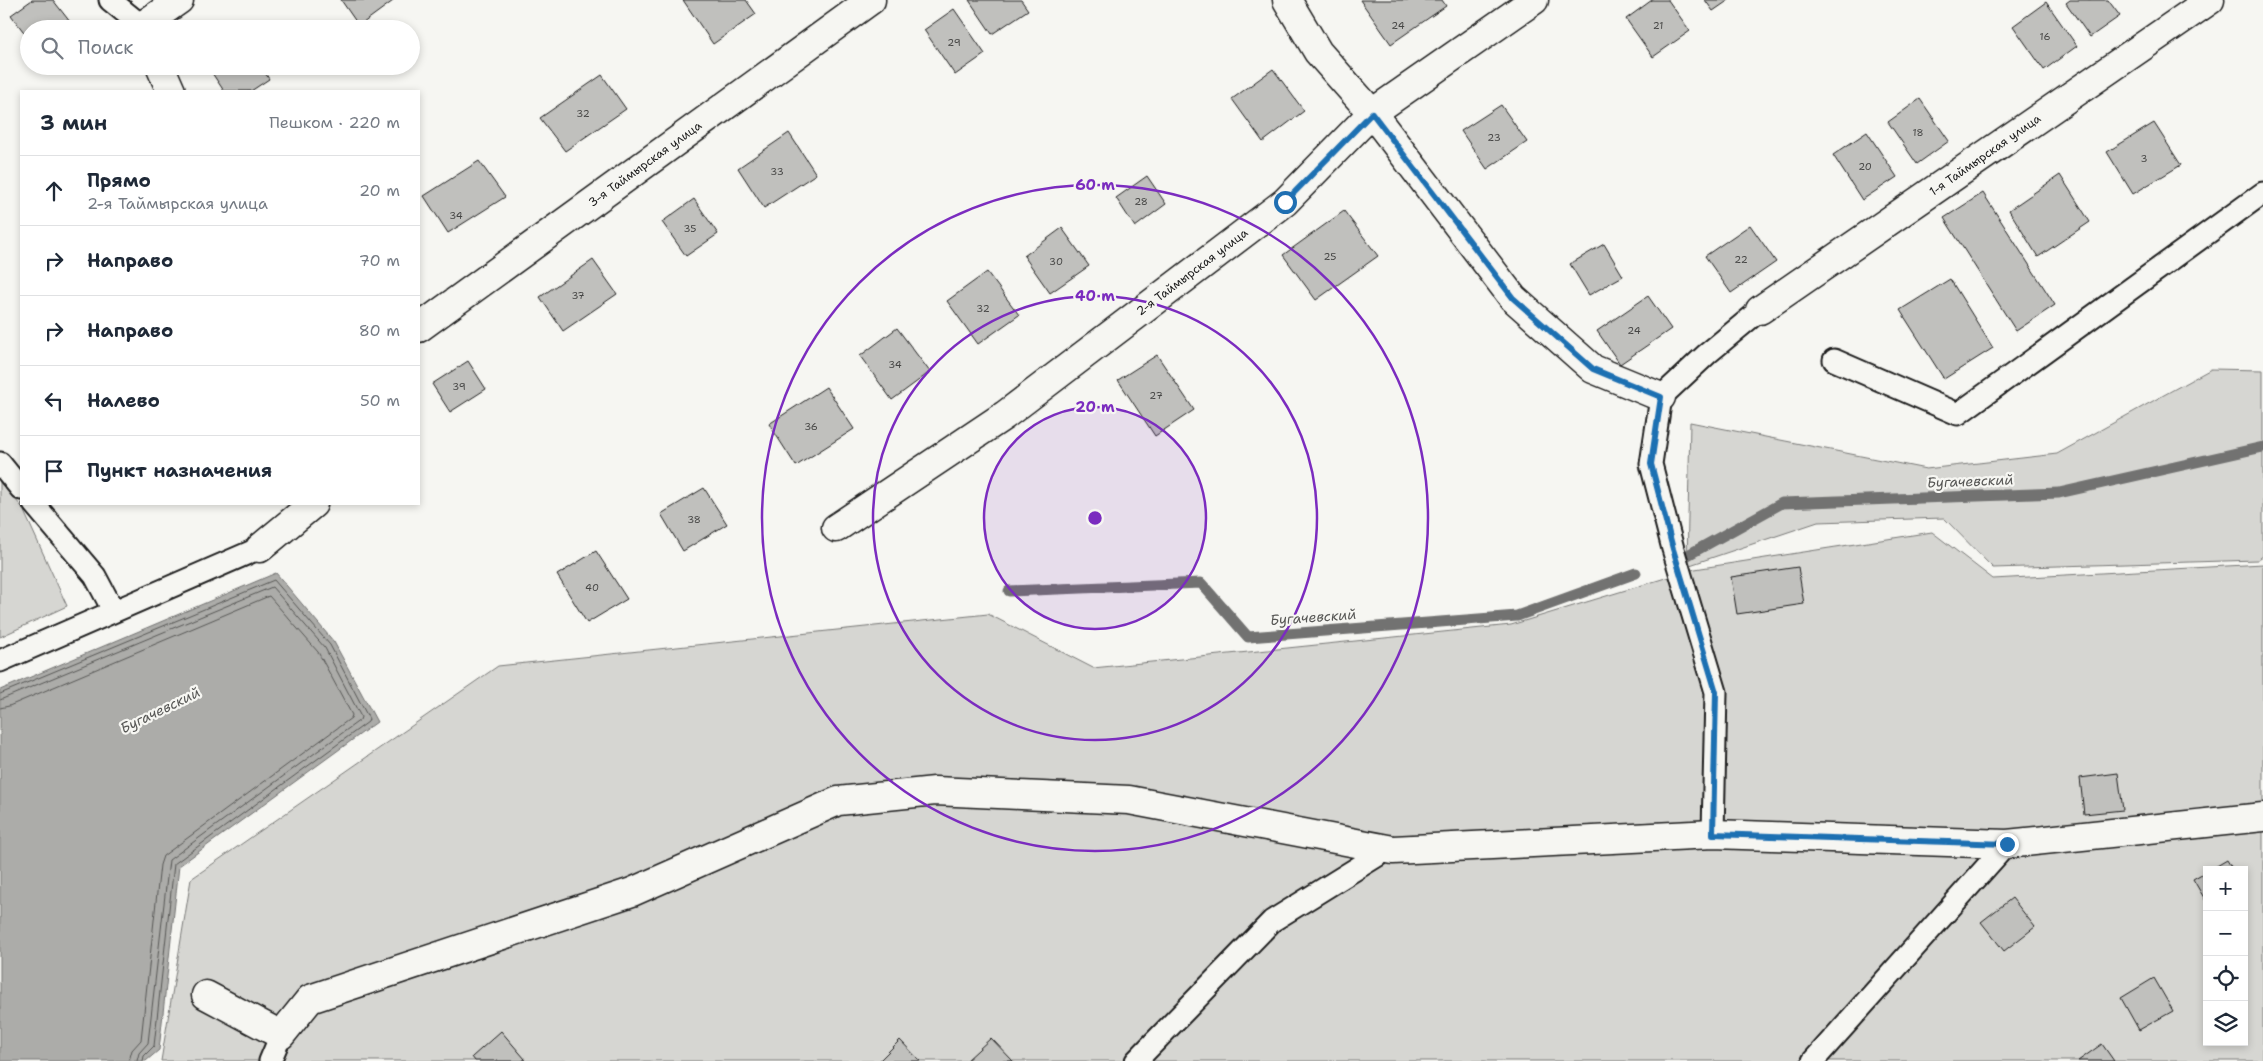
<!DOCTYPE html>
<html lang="ru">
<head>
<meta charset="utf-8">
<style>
  body { margin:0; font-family:"Shantell Sans",sans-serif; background:#f2f2f3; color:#1f2937 }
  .controls { position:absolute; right:15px; bottom:15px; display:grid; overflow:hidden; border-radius:0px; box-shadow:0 2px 8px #0003 }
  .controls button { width:45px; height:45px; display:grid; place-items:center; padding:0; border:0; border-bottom:1px solid #e0e1e3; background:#fff; color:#1f2937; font:25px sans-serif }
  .stop { position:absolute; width:15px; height:15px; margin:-11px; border:4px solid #1f6fb2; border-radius:50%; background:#fff }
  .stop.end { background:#1f6fb2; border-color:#fff; box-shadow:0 1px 5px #0008 }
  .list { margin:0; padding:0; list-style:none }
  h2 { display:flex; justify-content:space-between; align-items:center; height:65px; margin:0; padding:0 20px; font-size:21px }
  h2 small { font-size:16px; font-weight:400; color:#747a83 }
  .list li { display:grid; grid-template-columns:32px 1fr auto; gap:15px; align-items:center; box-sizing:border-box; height:70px; padding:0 20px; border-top:1px solid #e0e1e3 }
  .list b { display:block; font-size:19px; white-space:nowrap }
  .list p { margin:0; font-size:16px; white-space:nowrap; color:#747a83 }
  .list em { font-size:16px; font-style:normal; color:#747a83 }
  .icon { flex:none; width:28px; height:28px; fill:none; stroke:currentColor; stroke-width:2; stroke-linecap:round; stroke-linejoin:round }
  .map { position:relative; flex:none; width:2263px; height:1061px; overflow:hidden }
  .search { position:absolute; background:#fff; box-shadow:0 2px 8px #0003; left:20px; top:20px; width:400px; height:55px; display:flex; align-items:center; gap:12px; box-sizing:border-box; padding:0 18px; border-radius:28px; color:#747a83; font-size:19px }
  .panel { position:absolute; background:#fff; box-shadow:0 2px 8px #0003; left:20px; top:90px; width:400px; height:415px; border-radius:0px }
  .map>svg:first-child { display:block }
  .green { fill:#d6d6d2; stroke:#797977; fill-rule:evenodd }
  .water { fill:#acaca9; stroke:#727271 }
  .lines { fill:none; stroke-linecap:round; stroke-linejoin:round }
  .shore { stroke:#565654; stroke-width:1 }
  .stream { stroke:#727271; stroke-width:11 }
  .building { fill:#c0c0bd; stroke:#1c1c1c }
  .lane-casing { stroke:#1c1c1c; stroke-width:25 }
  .street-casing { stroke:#1c1c1c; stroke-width:31 }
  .lane { stroke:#f6f6f2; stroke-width:21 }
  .street { stroke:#f6f6f2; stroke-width:28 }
  .route { stroke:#1f6fb2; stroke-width:6 }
  .ring { fill:none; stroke:#7b2cbf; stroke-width:2.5 }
  .labels { text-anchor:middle; stroke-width:4.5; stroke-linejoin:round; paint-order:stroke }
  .number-label { font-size:10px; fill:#454544 }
  .street-label { font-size:12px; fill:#1c1c1c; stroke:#f6f6f2 }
  .water-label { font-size:14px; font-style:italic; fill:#565654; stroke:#f6f6f2 }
  .centre { fill:#7b2cbf; stroke:#f6f6f2; stroke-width:2.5 }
  .ring-label { font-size:15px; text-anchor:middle; font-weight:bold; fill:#7b2cbf; stroke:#f6f6f2; stroke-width:4.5; stroke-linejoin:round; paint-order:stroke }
</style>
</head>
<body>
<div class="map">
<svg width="2263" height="1061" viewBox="0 0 2263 1061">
  <rect width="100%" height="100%" fill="#f6f6f2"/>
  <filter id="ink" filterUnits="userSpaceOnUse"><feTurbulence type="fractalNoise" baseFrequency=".02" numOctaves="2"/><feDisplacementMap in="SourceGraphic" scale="10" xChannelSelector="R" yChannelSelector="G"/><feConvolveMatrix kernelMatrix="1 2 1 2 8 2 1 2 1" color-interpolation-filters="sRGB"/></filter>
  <g filter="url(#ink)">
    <path class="green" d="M2211,369L2263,370V556L2257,560L1993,568L1944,518L1818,522L1687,566L1690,422L1926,469L2057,454Z
      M0,482L22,507L67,606L0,637Z
      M1932,532L1993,579L2263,564V1061H161L191,879L498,666L988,614L1093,668L1511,625L1695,569ZM2207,870H2244V1042H2207Z"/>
    <path class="water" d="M276,573L334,642L377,722L179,866L159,1050L146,1061H0V690Z"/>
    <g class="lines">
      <path class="shore" d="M0,694L274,580L330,645L369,719L368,722L174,864L154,1046L144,1056L143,1061
        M0,700L272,587L325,648L361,717L360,720L169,860L148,1043L139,1053L137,1061
        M0,708L9,706L269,596L318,652L352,715L351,718L163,856L160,865L141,1040L132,1050L129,1061"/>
      <path class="stream" d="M1686,556L1782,503L2059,493L2263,447
        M1009,591L1201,583L1248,637L1517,616L1636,573"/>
    </g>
    <path class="building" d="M32,0H53L74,27L71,29H29V39L11,15Z
      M341,0H392L393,1L359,26Z
      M683,0H746L756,14L713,44Z
      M969,0H1021L1028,10L992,34Z
      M1360,0H1442L1446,6L1391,44Z
      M1652,0H1668L1690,31L1653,57L1626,19Z
      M1705,0H1729L1713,11Z
      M2070,0H2108L2120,16L2090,37L2066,3Z
      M2046,2L2077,46L2044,70L2013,26Z
      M954,9L985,54L955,75L924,30Z
      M216,66H261L269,79L251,91H224L210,70Z
      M1273,69L1304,111L1263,142L1232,99Z
      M602,75L626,109L565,151L540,118Z
      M1920,99L1949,141L1917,164L1888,122Z
      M1501,105L1527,142L1487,169L1461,131Z
      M2154,123L2181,165L2133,194L2107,152Z
      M1867,132L1897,177L1862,200L1833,155Z
      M789,133L816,174L764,208L738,168Z
      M479,161L505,197L448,233L424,196Z
      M2060,175L2090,222L2038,257L2009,210Z
      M1147,176L1166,204L1135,227L1116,198Z
      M1983,193L2055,305L2016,331L1944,218Z
      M694,199L718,234L686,256L662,222Z
      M1344,211L1378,256L1316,300L1283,255Z
      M1750,225L1776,262L1731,293L1705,256Z
      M1062,228L1089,266L1050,293L1024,256Z
      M1604,244L1623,276L1589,295L1570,264Z
      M593,260L617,294L563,331L540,297Z
      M987,272L1019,315L978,344L947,301Z
      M1950,279L1993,348L1944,379L1900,310Z
      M1648,296L1671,329L1620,364L1597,331Z
      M897,328L930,372L892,400L860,356Z
      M1157,355L1194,410L1155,436L1118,380Z
      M468,361L486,389L450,412L432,384Z
      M826,387L854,429L796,466L769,424Z
      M704,488L727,524L683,551L661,514Z
      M596,551L627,599L587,623L557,575Z
      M1798,567L1804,604L1737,614L1731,577Z
      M2118,773L2123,810L2084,814L2080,778Z
      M2227,860L2233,870H2210Z
      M2207,871V903L2193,879Z
      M2012,898L2035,927L2004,951L1981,922Z
      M2154,978L2173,1011L2139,1030L2121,998Z
      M501,1031L525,1059L522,1061H475L472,1057Z
      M991,1038L1013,1061H966Z
      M900,1040L920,1061H879Z
      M2102,1044L2114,1061H2078Z"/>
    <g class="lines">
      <g class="lane-casing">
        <path id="lane" d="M110,0L142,26
          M1834,360L1958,414L2263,193
          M0,463L21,489
          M34,504L95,576L113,610
          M0,661L260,548
          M1713,834L1716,692L1673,549L1651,464L1661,397L1707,354L1760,310
          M270,1061L281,1035
          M1136,1061L1272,921L1388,849
          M1813,1061L2007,844"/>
      </g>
      <g class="street-casing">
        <path id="street" d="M1287,0L1318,52L1372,113L1513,298L1593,369L1661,397
          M143,29L142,26L179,0
          M160,66L171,91
          M1760,310L2210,0
          M419,328L871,0
          M836,528L1005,415L1285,202L1372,113L1534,0
          M260,548L313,504
          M206,995L281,1035L310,999L632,892L838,801L935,791L1129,800L1393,850L1713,834L2007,844L2263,817"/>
      </g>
      <use href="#lane" class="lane"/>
      <use href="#street" class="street"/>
    </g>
  </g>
  <g class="lines" filter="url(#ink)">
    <path class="route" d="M1285,202L1372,113L1513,298L1593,369L1661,397L1651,464L1673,549L1716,692L1713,834L2007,844"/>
  </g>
  <circle cx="1095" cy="518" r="111" fill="#7b2cbf" fill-opacity=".12"/>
  <g class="ring">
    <circle cx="1095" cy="518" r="111"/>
    <circle cx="1095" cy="518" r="222"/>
    <circle cx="1095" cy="518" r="333"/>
  </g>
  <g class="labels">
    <g class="number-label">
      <text x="1398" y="29">24</text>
      <text x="1658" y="29">21</text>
      <text x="2045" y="40">16</text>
      <text x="954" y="46">29</text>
      <text x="583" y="117">32</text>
      <text x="1918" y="136">18</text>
      <text x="1494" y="141">23</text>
      <text x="2144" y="162">3</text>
      <text x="1865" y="170">20</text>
      <text x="777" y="175">33</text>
      <text x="1141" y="205">28</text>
      <text x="456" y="219">34</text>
      <text x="690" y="232">35</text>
      <text x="1330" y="260">25</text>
      <text x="1741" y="263">22</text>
      <text x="1056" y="265">30</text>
      <text x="578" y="299">37</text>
      <text x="983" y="312">32</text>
      <text x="1634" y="334">24</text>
      <text x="895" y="368">34</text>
      <text x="459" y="390">39</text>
      <text x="1156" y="399">27</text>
      <text x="811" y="430">36</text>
      <text x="694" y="523">38</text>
      <text x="592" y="591">40</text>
    </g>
    <g class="street-label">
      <text transform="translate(1985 155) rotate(-35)" y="4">1-я Таймырская улица</text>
      <text transform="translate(645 164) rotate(-36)" y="4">3-я Таймырская улица</text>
      <text transform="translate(1192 272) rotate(-37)" y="4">2-я Таймырская улица</text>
    </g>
    <g class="water-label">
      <text transform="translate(1970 481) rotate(-2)" y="5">Бугачевский</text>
      <text transform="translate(1313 617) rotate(-4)" y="5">Бугачевский</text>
      <text transform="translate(160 710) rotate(-26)" y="5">Бугачевский</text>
    </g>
  </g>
  <circle cx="1095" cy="518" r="8" class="centre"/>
  <g class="ring-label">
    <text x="1095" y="190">60 m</text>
    <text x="1095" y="301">40 m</text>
    <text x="1095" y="412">20 m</text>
  </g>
</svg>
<div class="controls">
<button>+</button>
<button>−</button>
<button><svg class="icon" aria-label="locate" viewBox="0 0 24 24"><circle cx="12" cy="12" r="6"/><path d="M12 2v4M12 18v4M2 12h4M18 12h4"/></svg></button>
<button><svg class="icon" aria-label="layers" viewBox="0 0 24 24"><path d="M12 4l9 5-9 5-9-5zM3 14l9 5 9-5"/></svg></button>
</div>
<div class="stop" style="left:1285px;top:202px"></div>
<div class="stop end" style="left:2007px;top:844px"></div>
<div class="search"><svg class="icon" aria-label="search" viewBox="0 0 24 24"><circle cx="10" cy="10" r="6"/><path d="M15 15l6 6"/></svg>Поиск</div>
<section class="panel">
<h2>3 мин<small>Пешком · 220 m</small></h2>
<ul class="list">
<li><svg class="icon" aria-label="ahead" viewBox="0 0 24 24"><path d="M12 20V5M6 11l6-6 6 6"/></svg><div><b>Прямо</b><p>2-я Таймырская улица</p></div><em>20 m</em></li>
<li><svg class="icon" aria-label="right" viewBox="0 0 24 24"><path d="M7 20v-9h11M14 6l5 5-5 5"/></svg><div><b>Направо</b></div><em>70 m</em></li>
<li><svg class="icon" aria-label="right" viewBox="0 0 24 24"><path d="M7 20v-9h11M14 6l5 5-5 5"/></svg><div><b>Направо</b></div><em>80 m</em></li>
<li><svg class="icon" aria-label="left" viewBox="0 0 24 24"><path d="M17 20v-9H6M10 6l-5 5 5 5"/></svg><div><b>Налево</b></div><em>50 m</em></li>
<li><svg class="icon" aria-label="arrive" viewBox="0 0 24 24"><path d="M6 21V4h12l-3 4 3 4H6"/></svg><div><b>Пункт назначения</b></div></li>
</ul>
</section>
</div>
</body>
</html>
